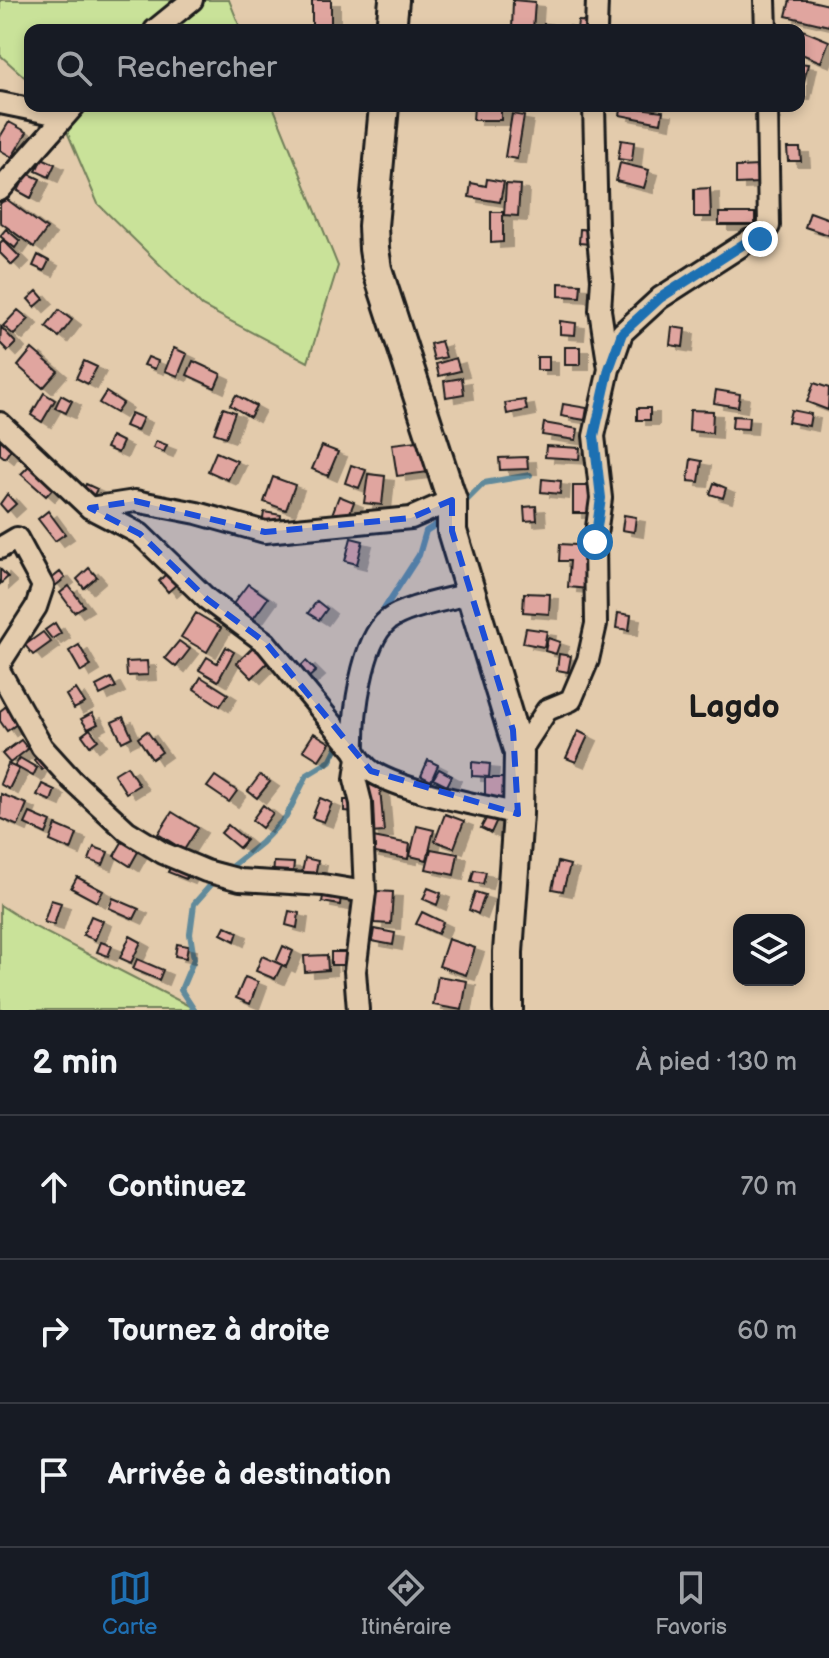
<!DOCTYPE html>
<html lang="fr">
<head>
<meta charset="utf-8">
<style>
  body { margin:0; font-family:"Balsamiq Sans",sans-serif; background:#242831; color:#f1f3f6 }
  .controls { position:absolute; right:24px; bottom:24px; display:grid; overflow:hidden; border-radius:16px; box-shadow:0 4px 12px #0003 }
  .controls button { width:72px; height:72px; display:grid; place-items:center; padding:0; border:0; border-bottom:2px solid #363941; background:#171b24; color:#f1f3f6; font:40px sans-serif }
  .stop { position:absolute; width:24px; height:24px; margin:-18px; border:6px solid #1f6fb2; border-radius:50%; background:#fff }
  .stop.end { background:#1f6fb2; border-color:#fff; box-shadow:0 2px 8px #0008 }
  .list { margin:0; padding:0; list-style:none }
  h2 { display:flex; justify-content:space-between; align-items:center; height:104px; margin:0; padding:0 32px; font-size:34px }
  h2 small { font-size:26px; font-weight:400; color:#9ea1a6 }
  .list li { display:grid; grid-template-columns:52px 1fr auto; gap:24px; align-items:center; box-sizing:border-box; height:144px; padding:0 32px; border-top:2px solid #363941 }
  .list b { display:block; font-size:30px; white-space:nowrap }
  .list em { font-size:26px; font-style:normal; color:#9ea1a6 }
  .icon { flex:none; width:44px; height:44px; fill:none; stroke:currentColor; stroke-width:2; stroke-linecap:round; stroke-linejoin:round }
  .map { position:relative; flex:none; width:829px; height:1010px; overflow:hidden }
  .search { position:absolute; background:#171b24; box-shadow:0 4px 12px #0003; left:24px; right:24px; top:24px; height:88px; display:flex; align-items:center; gap:20px; box-sizing:border-box; padding:0 28px; border-radius:16px; color:#9ea1a6; font-size:30px }
  .sheet { height:536px; background:#171b24 }
  nav { display:flex; justify-content:space-around; align-items:center; box-sizing:border-box; height:112px; border-top:2px solid #363941; background:#171b24; font-size:22px; color:#9ea1a6 }
  nav a { display:grid; justify-items:center; gap:4px }
  nav .on { color:#1f6fb2 }
  .map>svg:first-child { display:block }
  .green { fill:#c9e299; stroke:#727f5a; stroke-width:2 }
  .lines { fill:none; stroke-linecap:round; stroke-linejoin:round }
  .stream { stroke:#608a9b; stroke-width:6 }
  .building { fill:#e0a59f; stroke:#1c1c1c; stroke-width:2; filter:url(#shadow) }
  .street-casing { stroke:#1c1c1c; stroke-width:26 }
  .secondary-casing { stroke:#1c1c1c; stroke-width:34 }
  .street { stroke:#e3cbac; stroke-width:20 }
  .secondary { stroke:#e3cbac; stroke-width:28 }
  .route { stroke:#1f6fb2; stroke-width:10 }
  .marked { fill:#1d4ed8; fill-opacity:0.2; stroke:#1d4ed8; stroke-width:6; stroke-dasharray:16 10; stroke-linejoin:round }
  .labels { text-anchor:middle; stroke-width:8; stroke-linejoin:round; paint-order:stroke }
  .district-label { font-size:32px; font-weight:bold; fill:#1c1c1c; stroke:#e3cbac }
</style>
</head>
<body>
<div class="map">
<svg width="829" height="1010" viewBox="0 0 829 1010">
  <defs>
    <filter id="shadow"><feDropShadow dx="9" dy="5" stdDeviation="0" flood-color="#0004"/></filter>
  </defs>
  <rect width="100%" height="100%" fill="#e3cbac"/>
  <filter id="ink" filterUnits="userSpaceOnUse"><feTurbulence type="fractalNoise" baseFrequency=".0125" numOctaves="2"/><feDisplacementMap in="SourceGraphic" scale="16" xChannelSelector="R" yChannelSelector="G"/><feConvolveMatrix kernelMatrix="1 2 1 2 8 2 1 2 1" color-interpolation-filters="sRGB"/></filter>
  <g filter="url(#ink)">
    <path class="green" d="M0,0H229L241,30H30V82L0,55Z
      M56,106H273L338,266L308,362L202,306L98,204Z
      M0,905L33,926L197,1010H0Z"/>
    <g class="lines">
      <path class="stream" d="M463,504L484,483L530,475
        M377,620L419,555L426,531L445,519
        M226,871L261,843L286,817L307,775L330,761L340,741
        M194,1010L181,990L194,959L190,934L194,904L217,878"/>
    </g>
    <path class="building" d="M312,0H331V25H312Z
      M513,0L535,2L533,30H512Z
      M790,0H807L829,5V26L786,16Z
      M578,21L591,22L590,30H577Z
      M544,24L572,27V30H544Z
      M795,27L829,41L821,62L799,53V30H794Z
      M799,63L808,64L801,95H799Z
      M474,106H501V120H473Z
      M622,106L663,111L661,123L620,115Z
      M512,114L524,116L517,159L505,157Z
      M9,122L27,132L12,157L0,150V137Z
      M621,140L634,142L632,161L618,159Z
      M787,148H800L801,161H788Z
      M42,158L55,164L49,177L36,171Z
      M620,163L649,170L644,188L616,181Z
      M759,166V183L736,184V167Z
      M27,173L40,179L31,198L18,191Z
      M487,179L504,182L500,202L469,197L471,183L486,186Z
      M506,184L520,185L518,216L504,215Z
      M710,188L711,217H694V189Z
      M5,198L47,229L34,247L0,222V204Z
      M491,212H503V242L491,243Z
      M810,212L829,219V235L805,227Z
      M719,213H755V225H719Z
      M6,229L20,241L15,248L0,236Z
      M580,229L591,230L590,244L579,243Z
      M3,240L20,257L12,265L0,253V243Z
      M38,255L49,261L44,271L33,266Z
      M559,283L581,284L580,297L559,296Z
      M37,291L44,299L35,307L28,299Z
      M18,310L29,319L14,335L3,326Z
      M59,310L72,320L59,337L46,327Z
      M560,321L576,323L575,335L560,334Z
      M1,327L16,343L8,351L0,343Z
      M672,327L685,329L683,347L670,345Z
      M441,341L446,357L434,360L430,344Z
      M565,347H580V365H565Z
      M174,348L187,354L178,376L165,371Z
      M32,349L58,371L43,388L18,366Z
      M148,357L158,361L155,369L144,365Z
      M537,357H549V370H537Z
      M456,358L460,371L439,376L436,364Z
      M84,361L97,367L88,384L76,378Z
      M193,361L221,374L215,388L187,375Z
      M462,378L464,394L446,397L444,381Z
      M814,383L829,388L828,410L807,402Z
      M716,390L740,394L738,407L714,403Z
      M106,392L123,403L116,413L99,403Z
      M44,393L55,400L42,422L31,415Z
      M61,395L72,401L66,413L55,408Z
      M236,395L256,406L250,417L230,405Z
      M525,400L527,410L507,414L505,403Z
      M563,404L587,408L585,420L561,416Z
      M223,408L235,412L226,437L214,433Z
      M637,408H650V420H637Z
      M690,410L713,411L712,433L689,431Z
      M791,410L811,414L809,426L788,422Z
      M131,413L143,418L137,431L125,426Z
      M733,416L749,417L748,429L732,428Z
      M544,423L578,429L576,440L542,435Z
      M0,435L14,444L5,458L0,454Z
      M111,436L123,442L118,453L106,448Z
      M425,440L429,472L397,476L392,444Z
      M156,441L167,445L164,452L153,448Z
      M322,446L338,452L328,476L312,469Z
      M546,446L580,448L579,459L545,457Z
      M216,452L237,461L228,480L208,471Z
      M527,457L528,469L500,470L499,458Z
      M691,459L702,461L699,482L688,481Z
      M33,462L57,484L46,496L21,474Z
      M351,465L366,470L359,488L345,483Z
      M368,474L385,476L382,505L364,503Z
      M273,477L295,485L286,510L264,502Z
      M542,479L561,481L560,494L541,492Z
      M714,483L726,488L723,498L710,494Z
      M86,484L97,489L92,499L82,494Z
      M573,486H589V513H573Z
      M7,494L16,504L7,512L0,504Z
      M339,496L354,502L346,523L331,517Z
      M536,506L537,520L525,521L524,507Z
      M48,511L65,534L55,541L38,519Z
      M264,512L281,515L280,527L262,525Z
      M624,515L636,517L634,532L622,530Z
      M351,538L363,541L357,564L345,561Z
      M560,544L592,546L589,589L568,587L570,561H559Z
      M89,568L97,577L84,588L77,579Z
      M0,569L8,577L0,584Z
      M60,572L65,578L55,586L50,580Z
      M168,572L178,583L168,592L159,581Z
      M248,584L268,598L250,623L230,608Z
      M69,586L84,606L74,612L60,593Z
      M524,593L550,594L549,614L523,612Z
      M317,601L327,609L319,620L308,613Z
      M196,613L221,628L207,652L181,637Z
      M618,613L631,615L629,630L616,628Z
      M55,623L61,633L52,639L45,630Z
      M526,628L547,631L544,647L523,643Z
      M43,632L51,642L33,655L25,645Z
      M548,638L560,642L556,654L545,651Z
      M179,641L190,649L176,667L165,658Z
      M79,645L91,666L81,672L69,651Z
      M226,647L234,652L218,681L199,670L207,657L217,663Z
      M253,647L269,661L252,678L237,663Z
      M559,654L571,656L568,672L557,670Z
      M147,661L148,675L127,676L126,662Z
      M306,661L316,671L305,681L295,672Z
      M201,677L228,694L220,706L194,689Z
      M111,678L116,687L100,695L96,686Z
      M76,689L85,703L74,709L66,695Z
      M9,704L21,721L7,731L0,721V711Z
      M92,713L98,724L88,729L81,719Z
      M123,717L132,737L122,742L112,722Z
      M90,729L98,740L90,746L82,735Z
      M147,731L162,752L152,759L138,738Z
      M578,731L588,736L576,762L566,758Z
      M314,733L330,743L319,760L303,750Z
      M21,740L28,749L10,763L2,754Z
      M41,754L50,765L42,770L34,760Z
      M20,758L37,768L33,776L15,766Z
      M428,760L438,765L431,781L421,776Z
      M472,762L490,764L489,777L472,776Z
      M8,764L19,769L9,789L0,784Z
      M127,766L139,785L126,793L114,774Z
      M439,769L452,776L447,786L433,779Z
      M260,775L270,782L257,798L248,791Z
      M215,776L237,791L229,802L207,787Z
      M379,777L384,832L370,833L365,778Z
      M485,778H514V802H485Z
      M42,784L55,790L51,801L37,795Z
      M1,794L27,804L18,826L0,818Z
      M320,798L332,803L324,822L312,818Z
      M344,800H356L355,812L344,811Z
      M263,805L273,813L262,828L252,820Z
      M172,812L198,828L184,850L158,834Z
      M30,813L51,822L46,834L25,824Z
      M445,814L464,821L454,848L435,841Z
      M487,817L496,822L491,833L481,828Z
      M56,825L77,834L71,850L50,841Z
      M228,825L246,840L239,848L221,833Z
      M417,826L434,830L427,860L410,856Z
      M128,832L144,841L130,866L114,856Z
      M373,837L410,844L408,859L370,852Z
      M94,847L108,852L103,865L89,860Z
      M431,849L458,854L454,875L426,869Z
      M305,858L318,861L313,885L300,882Z
      M173,861L191,869L186,879L168,872Z
      M274,862L294,863L292,880L273,879Z
      M558,862L570,865L563,891L552,889Z
      M474,870L486,872L483,884L471,882Z
      M77,877L103,891L97,902L71,888Z
      M428,888L441,893L437,905L423,899Z
      M324,891L341,894L340,905L322,902Z
      M376,891L393,892L391,924L374,923Z
      M475,892L485,895L478,914L469,910Z
      M113,898L139,909L134,919L109,908Z
      M51,900L61,903L54,925L44,922Z
      M289,911L299,913L297,928L286,925Z
      M422,912L443,922L438,934L416,924Z
      M91,916L103,921L95,940L83,935Z
      M225,926L238,932L235,941L221,934Z
      M374,929L395,933L393,945L372,941Z
      M130,936L141,942L131,963L120,958Z
      M448,939L475,948L466,975L439,966Z
      M101,942L112,946L108,956L97,952Z
      M177,944L188,946L186,958L175,956Z
      M283,946L293,951L286,967L276,962Z
      M331,952H350V965H331Z
      M327,955L328,970L305,972L304,956Z
      M262,956L282,965L275,979L256,971Z
      M137,959L163,970L159,980L133,969Z
      M438,976L467,981L462,1010L433,1005Z
      M245,977L258,982L250,1004L236,998Z"/>
    <g class="lines">
      <g class="street-casing">
        <path id="street" d="M765,0L766,30
          M155,30L192,0
          M596,30L597,0
          M0,103L64,116L38,106
          M0,190L74,106
          M611,365L622,333L660,298L750,240L760,239L769,226L767,106
          M0,423L90,508L140,534L207,599L266,643L354,750C359,759 364,767 374,773C409,793 477,804 518,814
          M90,508L135,501L197,513L265,532L411,518L452,500
          M0,548L17,538L43,586L36,607L0,663
          M0,672L42,747L72,780L127,831L163,853L206,871L240,880L323,885L365,892
          M354,750C353,717 361,642 388,620C407,606 448,600 471,593
          M519,753L547,710L571,700L588,660L596,624L595,542L601,498L594,436L609,369L600,310L602,279L597,228L594,106
          M358,757L355,779L361,803L365,892L355,971L358,1010"/>
      </g>
      <g class="secondary-casing">
        <path id="secondary" d="M391,30L394,0
          M384,106L373,226L374,249L377,269L452,500V531L519,753L518,814L508,952V1010"/>
      </g>
      <use href="#street" class="street"/>
      <use href="#secondary" class="secondary"/>
    </g>
  </g>
  <g class="lines" filter="url(#ink)">
    <path class="route" d="M595,542L601,498L594,436L609,369L622,333L660,298L750,240L760,239"/>
  </g>
  <path class="marked" d="M452,500V531L513,730L518,814L371,771L266,643L207,599L140,534L90,508L135,501L265,532L411,518Z"/>
  <g class="labels">
    <g class="district-label">
      <text x="734" y="717">Lagdo</text>
    </g>
  </g>
</svg>
<div class="controls">
<button><svg class="icon" aria-label="layers" viewBox="0 0 24 24"><path d="M12 4l9 5-9 5-9-5zM3 14l9 5 9-5"/></svg></button>
</div>
<div class="stop" style="left:595px;top:542px"></div>
<div class="stop end" style="left:760px;top:239px"></div>
<div class="search"><svg class="icon" aria-label="search" viewBox="0 0 24 24"><circle cx="10" cy="10" r="6"/><path d="M15 15l6 6"/></svg>Rechercher</div>
</div>
<section class="sheet">
<h2>2 min<small>À pied · 130 m</small></h2>
<ul class="list">
<li><svg class="icon" aria-label="ahead" viewBox="0 0 24 24"><path d="M12 20V5M6 11l6-6 6 6"/></svg><div><b>Continuez</b></div><em>70 m</em></li>
<li><svg class="icon" aria-label="right" viewBox="0 0 24 24"><path d="M7 20v-9h11M14 6l5 5-5 5"/></svg><div><b>Tournez à droite</b></div><em>60 m</em></li>
<li><svg class="icon" aria-label="arrive" viewBox="0 0 24 24"><path d="M6 21V4h12l-3 4 3 4H6"/></svg><div><b>Arrivée à destination</b></div></li>
</ul>
</section>
<nav>
<a class="on"><svg class="icon" aria-label="map" viewBox="0 0 24 24"><path d="M3 6l6-2 6 2 6-2v14l-6 2-6-2-6 2zM9 4v14M15 6v14"/></svg>Carte</a>
<a><svg class="icon" aria-label="directions" viewBox="0 0 24 24"><path d="M12 3l9 9-9 9-9-9zM9 14v-3h6M13 9l2 2-2 2"/></svg>Itinéraire</a>
<a><svg class="icon" aria-label="saved" viewBox="0 0 24 24"><path d="M7 4h10v16l-5-4-5 4z"/></svg>Favoris</a>
</nav>
</body>
</html>
